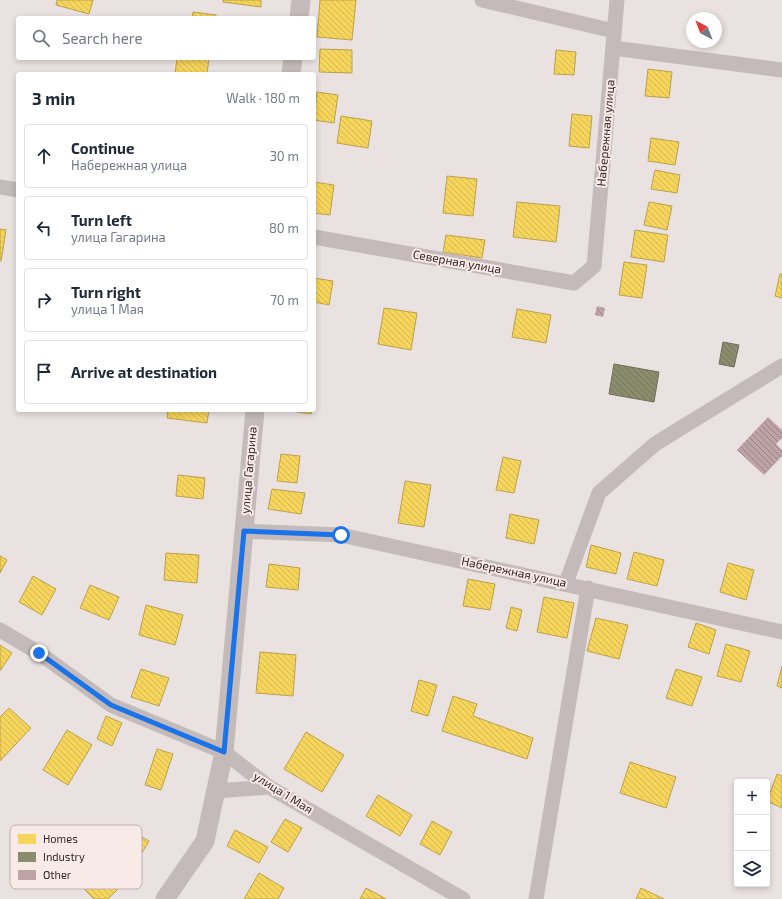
<!DOCTYPE html>
<html lang="en">
<head>
<meta charset="utf-8">
<style>
  body { margin:0; font-family:"Exo 2",sans-serif; background:#f6f6f7; color:#1f2937 }
  .controls { position:absolute; right:12px; bottom:12px; display:grid; overflow:hidden; border-radius:4px; box-shadow:0 2px 6px #0003 }
  .controls button { width:36px; height:36px; display:grid; place-items:center; padding:0; border:0; border-bottom:1px solid #e0e1e3; background:#fff; color:#1f2937; font:20px sans-serif }
  .compass { position:absolute; left:686px; top:12px; width:36px; height:36px; border-radius:50%; background:#fff; box-shadow:0 2px 6px #0003; rotate:318deg }
  .stop { position:absolute; width:12px; height:12px; margin:-9px; border:3px solid #1a73e8; border-radius:50%; background:#fff }
  .stop.end { background:#1a73e8; border-color:#fff; box-shadow:0 1px 4px #0008 }
  .list { margin:0; padding:0; list-style:none }
  h2 { display:flex; justify-content:space-between; align-items:center; height:52px; margin:0; padding:0 16px; font-size:17px }
  h2 small { font-size:13px; font-weight:400; color:#747a83 }
  .list li { display:grid; grid-template-columns:26px 1fr auto; gap:12px; align-items:center; box-sizing:border-box; height:64px; margin:0 8px 8px; padding:0 8px; border:1px solid #e0e1e3; border-radius:4px }
  .list b { display:block; font-size:15px; white-space:nowrap }
  .list p { margin:0; font-size:13px; white-space:nowrap; color:#747a83 }
  .list em { font-size:13px; font-style:normal; color:#747a83 }
  .icon { flex:none; width:22px; height:22px; fill:none; stroke:currentColor; stroke-width:2; stroke-linecap:round; stroke-linejoin:round }
  .map { position:relative; flex:none; width:782px; height:899px; overflow:hidden }
  .search { position:absolute; background:#fff; box-shadow:0 2px 6px #0003; left:16px; top:16px; width:300px; height:44px; display:flex; align-items:center; gap:10px; box-sizing:border-box; padding:0 14px; border-radius:4px; color:#747a83; font-size:15px }
  .panel { position:absolute; background:#fff; box-shadow:0 2px 6px #0003; left:16px; top:72px; width:300px; height:340px; border-radius:4px }
  .map>svg:first-child { display:block }
  .homes { fill:url(#homes-back-hatch); stroke:#bca14c }
  .industry { fill:url(#industry-back-hatch); stroke:#726e59 }
  .building { fill:url(#building-back-hatch) }
  .lines { fill:none; stroke-linecap:round; stroke-linejoin:round }
  .minor { stroke:#c3bab9; stroke-width:15 }
  .tertiary { stroke:#c3bab9; stroke-width:19 }
  .route { stroke:#1a73e8; stroke-width:5 }
  .labels { text-anchor:middle; stroke-width:4; stroke-linejoin:round; paint-order:stroke }
  .street-label { font-size:12px; fill:#342828; stroke:#f8eae7 }
  .key { fill:#f8eae7; stroke:#bdb0ae; stroke-width:1 }
  .key-label { font-size:11px; fill:#342828 }
</style>
</head>
<body>
<div class="map">
<svg width="782" height="899" viewBox="0 0 782 899">
  <defs>
    <pattern id="homes-back-hatch" width="6" height="6" patternUnits="userSpaceOnUse"><rect width="6" height="6" fill="#f6d55c"/><path d="M-1 5l2 2M0 0l6 6M5-1l2 2" fill="none" stroke="#d4b750"/></pattern>
    <pattern id="industry-back-hatch" width="6" height="6" patternUnits="userSpaceOnUse"><rect width="6" height="6" fill="#8c8c6e"/><path d="M-1 5l2 2M0 0l6 6M5-1l2 2" fill="none" stroke="#73725a"/></pattern>
    <pattern id="building-back-hatch" width="6" height="6" patternUnits="userSpaceOnUse"><rect width="6" height="6" fill="#bda3a5"/><path d="M-1 5l2 2M0 0l6 6M5-1l2 2" fill="none" stroke="#9a8586"/></pattern>
  </defs>
  <rect width="100%" height="100%" fill="#eae2e0"/>
  <path class="homes" d="M57,0H93L89,14L56,5Z
    M223,0H261V7L223,2Z
    M320,0H356L352,40L317,37Z
    M193,12L216,15V18H192Z
    M320,49L352,50V73L319,72Z
    M556,50L576,52L574,75L554,74Z
    M177,58H209L207,74H175Z
    M648,69L672,72L669,98L645,96Z
    M317,92L338,95L334,123L314,120Z
    M572,114L592,116L589,148L569,146Z
    M341,116L372,121L368,148L337,143Z
    M651,138L679,142L675,165L648,161Z
    M655,170L680,175L677,193L651,189Z
    M447,176L477,179L473,216L443,213Z
    M314,182L334,185L330,215L314,213Z
    M517,202L560,206L556,242L513,237Z
    M649,202L672,206L667,230L644,225Z
    M0,229L6,230L1,261H0Z
    M635,230L668,235L664,262L631,257Z
    M446,235L485,240L482,258L443,252Z
    M624,262L647,265L642,298L619,295Z
    M780,274H782V298L775,296Z
    M314,278L333,281L329,305L314,302Z
    M384,308L417,313L411,350L378,344Z
    M517,309L551,315L546,343L512,337Z
    M168,410H209L207,423L167,418Z
    M285,410H312L311,414Z
    M281,454L300,456L297,483L277,481Z
    M503,457L521,461L514,493L496,490Z
    M178,475L205,478L203,499L176,496Z
    M405,481L431,485L424,527L398,523Z
    M272,489L305,493L301,514L268,509Z
    M510,514L539,520L534,544L506,538Z
    M591,545L621,553L616,574L586,567Z
    M634,552L664,560L657,586L627,579Z
    M166,553L199,555L197,583L164,580Z
    M0,556L7,560L0,573Z
    M728,563L754,570L746,600L720,592Z
    M269,564L300,568L298,590L266,587Z
    M33,576L56,589L42,615L19,602Z
    M468,579L495,584L490,610L463,606Z
    M90,585L119,597L109,620L80,608Z
    M544,597L574,603L567,638L537,632Z
    M146,605L183,615L175,645L139,635Z
    M511,607L522,610L517,631L506,628Z
    M596,618L628,625L619,659L587,651Z
    M696,623L716,630L709,654L688,647Z
    M726,644L750,651L741,682L717,676Z
    M0,645L12,653L0,671Z
    M260,652L296,655L293,696L256,693Z
    M782,666V688L777,686Z
    M141,669L169,678L159,706L131,697Z
    M676,669L702,677L692,706L666,698Z
    M419,680L437,685L428,716L411,711Z
    M453,696L477,704L473,716L533,738L527,759L442,731Z
    M9,708L31,728L0,761V717Z
    M106,716L122,723L112,746L97,739Z
    M67,730L92,745L68,785L43,770Z
    M306,732L344,755L322,792L284,769Z
    M157,749L173,754L161,790L145,785Z
    M630,762L676,777L666,808L620,793Z
    M777,774L782,776V808L767,801Z
    M378,795L412,815L400,836L366,816Z
    M285,819L302,828L288,852L271,842Z
    M432,821L452,832L440,855L420,844Z
    M235,830L268,847L259,863L227,846Z
    M135,833L149,841L140,856L126,849Z
    M116,855L134,873L108,899H94L83,888Z
    M259,873L284,888L278,899H244Z
    M366,888L386,899H360Z
    M641,888L664,899H636Z"/>
  <path class="industry" d="M723,342L739,345L734,367L719,364Z
    M614,364L659,372L654,402L609,394Z"/>
  <path class="building" d="M597,306L605,308L603,317L595,315Z
    M768,417L782,430V438L776,444L782,450V456L764,475L737,450Z"/>
  <g class="lines">
    <path class="minor" d="M482,0L614,31
      M613,48L782,70
      M0,187L18,190
      M314,237L574,283L594,266L617,0
      M244,531L341,535L782,632
      M566,583L599,493L655,444L782,366
      M0,630L39,653L111,705L224,752L269,787L463,899
      M215,791L269,787
      M536,899L588,588"/>
    <path class="tertiary" d="M299,18L301,0
      M291,74L293,58
      M165,899L205,841L224,752L255,410"/>
  </g>
  <g class="lines">
    <path class="route" d="M39,653L111,705L224,752L244,531L341,535"/>
  </g>
  <g class="labels">
    <g class="street-label">
      <text transform="translate(606 133) rotate(-85)" y="4">Набережная улица</text>
      <text transform="translate(457 262) rotate(10)" y="4">Северная улица</text>
      <text transform="translate(249 470) rotate(-85)" y="4">улица Гагарина</text>
      <text transform="translate(514 572) rotate(12)" y="4">Набережная улица</text>
      <text transform="translate(283 793) rotate(32)" y="4">улица 1 Мая</text>
    </g>
  </g>
  <rect x="10" y="825" width="132" height="64" rx="6" class="key"/>
  <rect x="18" y="834" width="18" height="10" fill="#f6d55c"/>
  <rect x="18" y="852" width="18" height="10" fill="#8c8c6e"/>
  <rect x="18" y="870" width="18" height="10" fill="#bda3a5"/>
  <g class="key-label">
    <text x="43" y="843">Homes</text>
    <text x="43" y="861">Industry</text>
    <text x="43" y="879">Other</text>
  </g>
</svg>
<div class="controls">
<button>+</button>
<button>−</button>
<button><svg class="icon" aria-label="layers" viewBox="0 0 24 24"><path d="M12 4l9 5-9 5-9-5zM3 14l9 5 9-5"/></svg></button>
</div>
<svg class="compass" viewBox="-18 -18 36 36"><path d="M0-13l5 13h-10z" fill="#e53935"/><path d="M0 13l5-13h-10z" fill="#747a83"/></svg>
<div class="stop" style="left:341px;top:535px"></div>
<div class="stop end" style="left:39px;top:653px"></div>
<div class="search"><svg class="icon" aria-label="search" viewBox="0 0 24 24"><circle cx="10" cy="10" r="6"/><path d="M15 15l6 6"/></svg>Search here</div>
<section class="panel">
<h2>3 min<small>Walk · 180 m</small></h2>
<ul class="list">
<li><svg class="icon" aria-label="ahead" viewBox="0 0 24 24"><path d="M12 20V5M6 11l6-6 6 6"/></svg><div><b>Continue</b><p>Набережная улица</p></div><em>30 m</em></li>
<li><svg class="icon" aria-label="left" viewBox="0 0 24 24"><path d="M17 20v-9H6M10 6l-5 5 5 5"/></svg><div><b>Turn left</b><p>улица Гагарина</p></div><em>80 m</em></li>
<li><svg class="icon" aria-label="right" viewBox="0 0 24 24"><path d="M7 20v-9h11M14 6l5 5-5 5"/></svg><div><b>Turn right</b><p>улица 1 Мая</p></div><em>70 m</em></li>
<li><svg class="icon" aria-label="arrive" viewBox="0 0 24 24"><path d="M6 21V4h12l-3 4 3 4H6"/></svg><div><b>Arrive at destination</b></div></li>
</ul>
</section>
</div>
</body>
</html>
